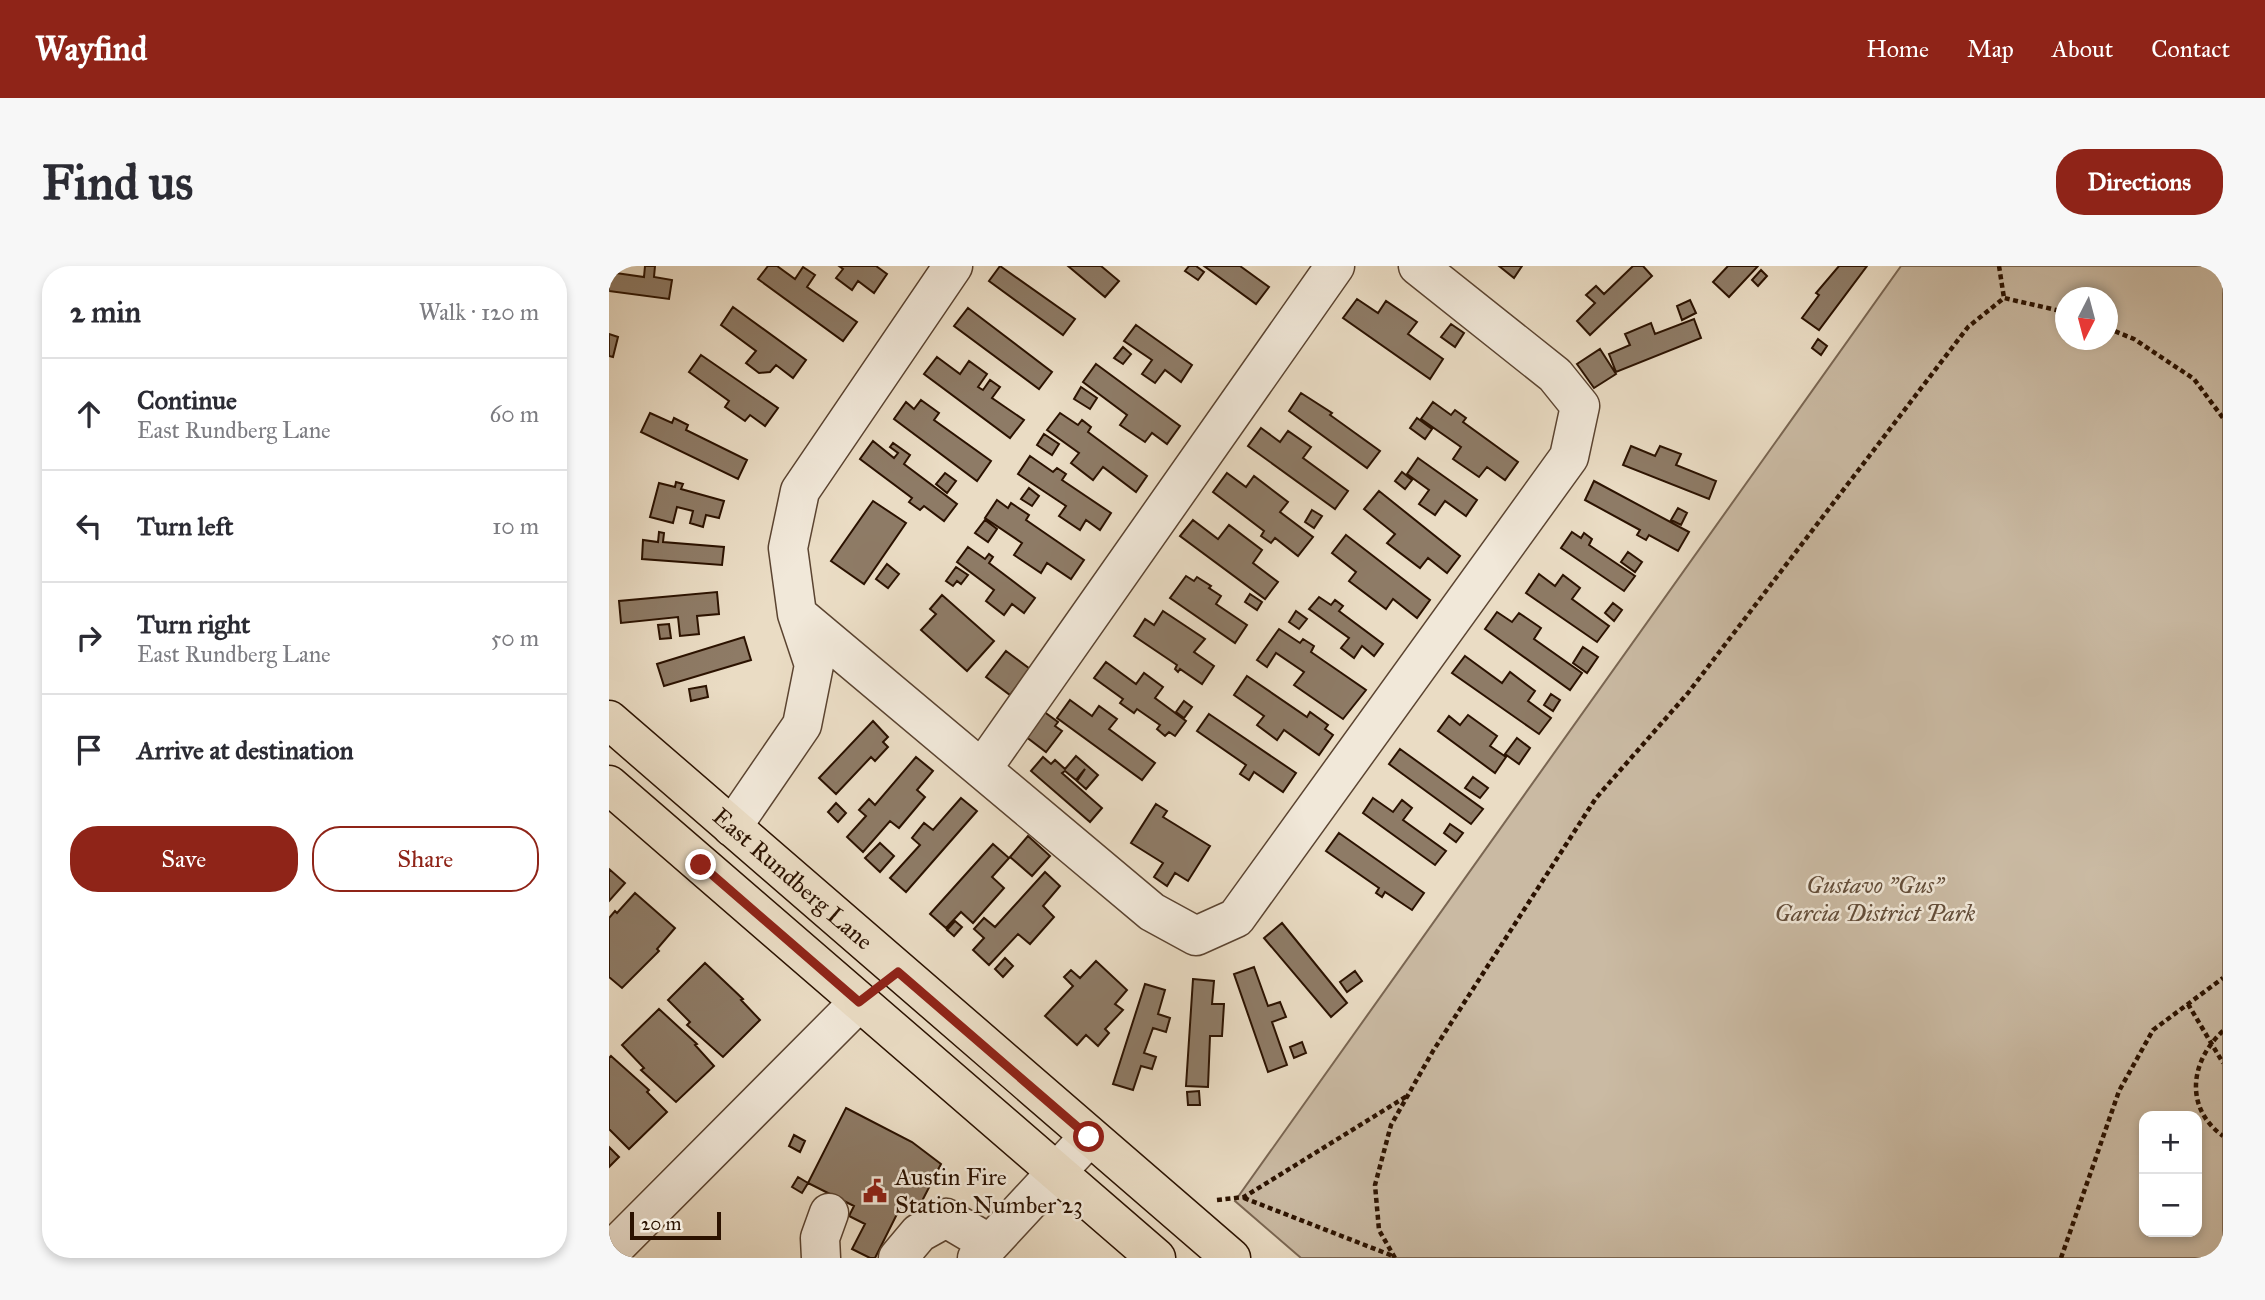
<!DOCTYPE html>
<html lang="en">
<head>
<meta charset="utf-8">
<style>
  body { margin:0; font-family:"IM FELL Great Primer",serif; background:#f7f7f7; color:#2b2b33 }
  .controls { position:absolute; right:21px; bottom:21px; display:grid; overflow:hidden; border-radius:14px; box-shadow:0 4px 10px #0003 }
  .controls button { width:63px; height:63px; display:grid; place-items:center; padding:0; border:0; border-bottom:2px solid #e1e1e2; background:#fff; color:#2b2b33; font:35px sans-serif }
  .compass { position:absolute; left:1446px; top:21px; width:63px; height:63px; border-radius:50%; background:#fff; box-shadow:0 4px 10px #0003; rotate:186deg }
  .scale { position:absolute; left:21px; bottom:18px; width:91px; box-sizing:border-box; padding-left:7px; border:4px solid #2b1200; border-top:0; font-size:19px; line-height:24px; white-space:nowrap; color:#2b1200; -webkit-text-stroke:5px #f1e8d9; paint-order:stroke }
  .stop { position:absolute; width:21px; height:21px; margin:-16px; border:5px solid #8f2418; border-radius:50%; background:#fff }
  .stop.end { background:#8f2418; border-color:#fff; box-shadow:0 2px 7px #0008 }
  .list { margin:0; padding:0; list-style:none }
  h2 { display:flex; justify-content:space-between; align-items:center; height:91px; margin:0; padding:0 28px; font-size:30px }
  h2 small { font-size:23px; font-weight:400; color:#7c7c81 }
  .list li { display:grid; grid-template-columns:46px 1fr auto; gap:21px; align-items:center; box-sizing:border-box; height:112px; padding:0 28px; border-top:2px solid #e1e1e2 }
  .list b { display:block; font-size:26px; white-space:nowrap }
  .list p { margin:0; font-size:23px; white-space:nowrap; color:#7c7c81 }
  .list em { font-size:23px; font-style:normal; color:#7c7c81 }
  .actions { display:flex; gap:14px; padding:21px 28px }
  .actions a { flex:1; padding:16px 0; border:2px solid #8f2418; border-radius:28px; text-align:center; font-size:24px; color:#8f2418 }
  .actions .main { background:#8f2418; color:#fff }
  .icon { flex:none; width:38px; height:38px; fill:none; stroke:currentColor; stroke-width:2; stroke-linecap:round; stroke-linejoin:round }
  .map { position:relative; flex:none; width:1614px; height:992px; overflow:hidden; border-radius:28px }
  header { display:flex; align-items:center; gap:42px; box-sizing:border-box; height:98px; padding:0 35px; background:#8f2418; color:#fff }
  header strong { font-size:33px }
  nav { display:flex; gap:38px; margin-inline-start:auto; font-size:24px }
  .intro { display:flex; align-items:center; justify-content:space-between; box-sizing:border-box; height:168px; padding:0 42px }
  h1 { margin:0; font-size:49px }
  .button { padding:18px 32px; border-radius:28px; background:#8f2418; color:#fff; font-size:24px; font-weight:700 }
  main { display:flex; gap:42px; padding:0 42px }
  aside { flex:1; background:#fff; border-radius:28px; box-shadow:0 4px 10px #0003 }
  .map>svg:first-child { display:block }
  .green { fill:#cabaa3; stroke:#7a6652; stroke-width:2; fill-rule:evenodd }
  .building { fill:#8e7b66; stroke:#2b1200; stroke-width:2 }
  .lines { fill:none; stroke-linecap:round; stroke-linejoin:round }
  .minor-casing { stroke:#5b4431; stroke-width:41 }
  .major-casing { stroke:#2b1200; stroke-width:41 }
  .path { stroke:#2b1200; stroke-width:4.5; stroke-dasharray:5 3.5; stroke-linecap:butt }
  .minor { stroke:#f1e8d9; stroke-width:38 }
  .major { stroke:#eadcc4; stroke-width:38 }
  .route { stroke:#8f2418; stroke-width:9 }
  .labels { text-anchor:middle; stroke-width:5; stroke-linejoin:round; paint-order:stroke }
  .street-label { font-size:24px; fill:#2b1200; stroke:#f1e8d9 }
  .park-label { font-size:24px; font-style:italic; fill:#634d39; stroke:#f1e8d9 }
  .poi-label { font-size:24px; fill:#2b1200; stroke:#f1e8d9; text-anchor:start }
</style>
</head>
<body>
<header>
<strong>Wayfind</strong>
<nav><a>Home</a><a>Map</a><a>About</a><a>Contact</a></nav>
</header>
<div class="intro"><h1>Find us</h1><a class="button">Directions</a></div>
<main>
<aside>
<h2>2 min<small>Walk · 120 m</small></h2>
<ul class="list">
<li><svg class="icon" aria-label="ahead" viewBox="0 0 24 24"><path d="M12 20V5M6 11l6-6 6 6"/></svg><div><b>Continue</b><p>East Rundberg Lane</p></div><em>60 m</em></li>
<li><svg class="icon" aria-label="left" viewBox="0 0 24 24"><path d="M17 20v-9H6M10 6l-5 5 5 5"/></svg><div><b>Turn left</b></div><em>10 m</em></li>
<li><svg class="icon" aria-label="right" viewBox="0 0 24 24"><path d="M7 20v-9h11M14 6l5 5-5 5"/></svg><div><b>Turn right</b><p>East Rundberg Lane</p></div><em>50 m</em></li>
<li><svg class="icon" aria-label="arrive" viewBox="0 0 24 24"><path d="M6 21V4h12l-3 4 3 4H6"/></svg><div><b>Arrive at destination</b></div></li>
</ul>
<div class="actions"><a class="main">Save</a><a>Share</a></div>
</aside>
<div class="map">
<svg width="1614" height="992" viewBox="0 0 1614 992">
  <rect width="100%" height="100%" fill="#eadcc4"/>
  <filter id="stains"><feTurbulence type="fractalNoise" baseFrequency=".00286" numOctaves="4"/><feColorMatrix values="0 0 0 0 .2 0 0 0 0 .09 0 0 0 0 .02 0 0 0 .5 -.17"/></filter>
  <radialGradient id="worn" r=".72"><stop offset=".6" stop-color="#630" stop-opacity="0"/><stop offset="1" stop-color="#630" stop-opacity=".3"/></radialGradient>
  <path class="green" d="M1292,0H1614V992H692L626,935ZM1456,32H1498V74H1456ZM1535,850H1588V966H1535Z"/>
  <path class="building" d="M36,0H46L45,11L63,14L60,33L0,25V6L35,11Z
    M159,0H168L186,13L194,1L206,9L198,21L248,56L234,75L149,13Z
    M230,0H267L278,8L265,27L249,15L243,24L227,12L234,3Z
    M391,0L466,53L454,69L380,15Z
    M459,0H492L510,15L496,31Z
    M580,0H587L595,6L589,14L576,5Z
    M595,0H631L660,21L647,38Z
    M890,0H913L905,12Z
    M1024,0H1034L1043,10L981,69L968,55L986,37L977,29L987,20L995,28Z
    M1119,0H1149L1120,31L1104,16Z
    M1230,0H1258L1210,64L1193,52L1210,29L1207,27Z
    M1152,4L1158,10L1149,20L1143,14Z
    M748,33L769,47L777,35L808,56L799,68L834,93L821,113L734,52Z
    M1081,34L1087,47L1073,54L1068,40Z
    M124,41L197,94L184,112L167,99L161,106L150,107L137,97L147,85L112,59Z
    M359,42L443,106L430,123L345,60Z
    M1085,53L1092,72L1007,106L1000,88L1021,79L1016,68L1042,57L1046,68Z
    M842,58L855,67L846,81L832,71Z
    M527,59L583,99L572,116L556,104L546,117L533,108L543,94L515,75Z
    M0,68L9,71L4,91L0,90Z
    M1209,73L1218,80L1212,89L1203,82Z
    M514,81L522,88L514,98L505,92Z
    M991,83L1007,108L985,122L968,98Z
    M92,89L169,142L156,160L141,149L136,155L116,141L120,135L80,106Z
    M328,91L351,108L360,95L378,108L369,121L374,124L381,114L391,121L383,132L415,154L401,172L315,108Z
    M487,98L571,160L558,178L543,167L536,176L511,159L518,149L474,116Z
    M472,121L488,132L481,143L465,133Z
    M692,127L723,147L721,149L771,185L758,202L680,145Z
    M312,134L330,147L325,154L382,195L368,215L285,153L297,136L305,143Z
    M824,136L842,149L846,144L857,152L854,156L909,196L896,214L878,201L870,211L844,193L852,181L812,153Z
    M41,147L63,157L65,152L79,159L77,164L138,194L129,213L32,166Z
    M451,147L469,159L473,154L482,161L479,166L538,210L527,226L494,201L484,214L462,197L470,187L438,164Z
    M808,152L823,163L816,173L801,162Z
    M652,162L671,176L679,165L702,181L694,192L739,225L726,243L639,180Z
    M435,168L450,178L443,189L428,179Z
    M264,175L285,192L289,187L281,181L284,177L301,189L295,198L348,238L335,255L315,240L311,244L300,236L303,232L251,193Z
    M1022,180L1046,190L1051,180L1072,188L1067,199L1107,215L1100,233L1014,199Z
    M421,190L444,206L448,202L457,208L453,214L502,247L491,264L477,254L471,264L450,250L457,240L409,208Z
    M809,192L868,234L857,250L836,235L826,249L810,238L820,224L798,208Z
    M793,206L803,214L796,223L786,215Z
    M336,207L347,215L338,227L327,218Z
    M618,207L637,221L645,210L679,236L671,246L704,271L689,290L666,272L662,277L652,270L655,265L604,226Z
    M985,215L1080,266L1069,285L1040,269L1037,274L1028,269L1031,264L976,234Z
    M67,216L74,218L72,223L115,235L110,252L97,249L94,261L81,257L84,245L68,241L64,257L41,251L50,217L66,221Z
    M420,222L430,230L423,240L412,233Z
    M770,225L851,290L838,307L819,292L811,302L778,277L786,268L755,243Z
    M388,234L399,242L402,237L420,249L417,254L475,294L462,313L438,297L432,307L405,289L413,277L376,252Z
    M264,235L297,257L255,318L222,295Z
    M1069,242L1078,247L1072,259L1062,254Z
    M703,244L713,250L705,262L696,256Z
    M376,254L388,263L379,276L366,267Z
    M584,254L609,273L620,259L653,284L644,297L669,316L656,333L571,270Z
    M50,266L55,267L54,276L115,281L113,299L33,293L34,274L49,276Z
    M963,266L972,272L975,267L983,273L980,279L1026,310L1015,325L952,282Z
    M737,269L821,334L808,352L784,333L777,343L740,315L747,306L723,287Z
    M359,281L376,293L380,288L384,291L380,297L426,332L415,347L403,338L395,349L377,335L385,324L348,296Z
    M1019,286L1033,296L1026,306L1012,296Z
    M278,298L290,308L279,322L267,313Z
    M347,301L359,309L352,318L348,315L344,320L337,315Z
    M930,308L946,320L954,309L971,322L963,333L1000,360L988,376L917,327Z
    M577,310L585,315L588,311L602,320L600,322L612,330L607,338L638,359L626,377L561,332Z
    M108,326L110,348L88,350L90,368L71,370L69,351L12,357L10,335Z
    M641,328L653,336L648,344L636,336Z
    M333,329L385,375L358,405L312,364L327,348L321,343Z
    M710,331L722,339L726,334L734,340L730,345L774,378L765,390L753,380L745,392L732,382L740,372L700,343Z
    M1004,337L1013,344L1005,355L996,347Z
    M554,345L596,373L585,386L605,400L593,418L571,403L569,406L566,403L568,399L525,370L536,353L545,359Z
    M687,345L698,353L690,363L680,356Z
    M888,346L903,356L910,347L932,362L925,373L973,407L961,424L876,363Z
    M60,358L62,372L51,373L49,359Z
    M670,363L691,377L694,373L705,380L702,386L757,424L734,453L685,419L695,406L667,387L658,401L648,394Z
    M135,371L142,394L55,420L48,398Z
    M974,381L989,391L978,407L964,397Z
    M397,385L421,403L401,429L377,411Z
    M856,390L893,417L901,406L926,425L919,435L942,452L930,468L843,407Z
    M497,396L527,418L535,407L554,421L546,432L577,455L566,470L560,466L556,470L548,463L551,459L528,443L525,447L511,437L514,433L485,412Z
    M638,410L698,451L701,446L719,459L716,463L724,469L710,489L675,464L668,474L648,459L655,450L625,429Z
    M97,420L99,431L82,435L80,423Z
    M942,428L951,434L944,445L935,439Z
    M461,434L483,450L490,440L508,453L500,463L546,497L533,514L448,452Z
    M575,435L583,441L575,452L567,446Z
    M434,445L449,456L446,460L453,465L437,486L416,470Z
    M600,448L687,507L674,526L645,506L640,514L631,508L637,499L588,465Z
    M859,449L888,470L881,480L897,491L886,507L829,465L840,450L851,459Z
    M264,455L279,471L274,476L279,481L266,495L262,491L227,528L210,512Z
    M908,472L921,482L910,498L896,488Z
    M791,483L874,543L862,558L780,498Z
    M467,490L489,509L477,523L468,515L476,503L467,514L456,505L453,507L493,542L481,556L422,505L434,491L442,498L446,494L456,503Z
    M307,491L324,505L308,524L316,531L290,562L281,555L254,586L238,571L257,550L250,544L260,533L266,539Z
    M864,511L879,522L871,532L856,522Z
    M352,532L368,545L297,626L281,612L311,579L303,572L315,557L324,564Z
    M764,532L784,546L793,534L803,542L794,554L837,585L826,599L754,547Z
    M227,537L237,547L229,556L219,546Z
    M547,538L558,545L554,551L601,580L579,615L566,607L558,620L545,611L554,597L522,577Z
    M841,558L854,567L847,576L835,567Z
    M730,567L815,627L803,644L776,626L773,631L767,627L770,622L717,585Z
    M419,570L441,590L423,610L401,591Z
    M271,577L285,590L271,606L256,592Z
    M384,578L400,592L383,611L395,622L364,657L352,646L337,662L321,648Z
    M0,603L16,617L0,635Z
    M436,606L451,620L434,640L445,651L421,678L409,668L380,699L364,684L375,672L365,663L375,652L386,661Z
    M26,627L66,662L48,683L50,685L13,722L0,711V652L6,645L8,647Z
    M346,655L353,661L345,670L338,664Z
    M673,657L738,737L722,751L655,672Z
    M396,692L404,700L394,711L386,703Z
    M487,695L518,724L506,738L514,744L496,763L500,767L489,780L477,769L468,779L436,750L464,720L455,711L462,704L471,712Z
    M96,697L134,733L132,734L151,754L114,791L78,759L81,756L59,734Z
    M645,701L659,740L671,736L677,751L663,756L678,799L659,806L625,708Z
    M746,705L753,715L738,726L731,716Z
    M584,713L605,715L603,738H615L613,770H601L599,821L577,820Z
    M536,718L556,724L549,748L561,752L557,766L544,762L535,787L547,791L543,803L532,800L524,824L504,818Z
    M50,743L88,778L86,779L105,800L67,836L32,804L35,802L13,779Z
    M693,776L697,787L685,792L681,781Z
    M2,790L40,824L38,826L58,846L20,883L0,863V792Z
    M590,825L591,839H579L578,826Z
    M237,842L303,876L332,898L311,939L296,932L266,992H261L243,983L256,958L240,950L245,940L199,917Z
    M185,869L196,875L191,886L180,880Z
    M0,881L10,891L0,901Z
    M189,911L199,917L193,927L183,921Z"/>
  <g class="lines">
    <g class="minor-casing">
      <path id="minor" d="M188,348L543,646L587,670L627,652L960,191L971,140L946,109L809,0
        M373,503L726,0
        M123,561L193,459L205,399L188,348L179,282L191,225L344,0
        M0,987L250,736
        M212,992L211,972L220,947
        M289,992L310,967L337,952L381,978
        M368,992L480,871"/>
    </g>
    <g class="major-casing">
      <g id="major">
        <path id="s1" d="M0,454L622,992"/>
        <path d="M0,519L547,992"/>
      </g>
    </g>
    <path class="path" d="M1390,0L1395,32
      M1498,62L1525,73L1585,113L1614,152
      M1579,738L1614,797
      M1614,765C1581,795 1575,842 1614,870
      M635,932L784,990
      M608,934L635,931L798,830
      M786,992L770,964L766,919L782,859L824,785L987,532L1079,427L1359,61L1395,32L1456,46
      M1452,992L1510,825L1544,764L1614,712"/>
    <use href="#minor" class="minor"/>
    <use href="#major" class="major"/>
  </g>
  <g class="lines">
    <path class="route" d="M92,599L250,736L289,706L480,871"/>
  </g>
  <defs>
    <g id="civic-bare" transform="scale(1.89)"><path d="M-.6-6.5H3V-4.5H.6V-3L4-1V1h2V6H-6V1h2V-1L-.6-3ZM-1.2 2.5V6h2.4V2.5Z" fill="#8f2418" stroke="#f1e8d9" stroke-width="2.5" paint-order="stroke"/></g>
  </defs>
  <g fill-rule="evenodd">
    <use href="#civic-bare" x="266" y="925"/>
  </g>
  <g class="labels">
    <g class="street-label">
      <text dy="8" stroke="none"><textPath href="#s1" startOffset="243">East Rundberg Lane</textPath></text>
    </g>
    <g class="park-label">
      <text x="1266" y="627">Gustavo "Gus"<tspan x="1266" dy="28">Garcia District Park</tspan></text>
    </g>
    <g class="poi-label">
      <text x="286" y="919">Austin Fire<tspan x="286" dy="28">Station Number 23</tspan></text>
    </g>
  </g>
  <rect width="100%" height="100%" filter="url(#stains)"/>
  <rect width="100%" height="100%" fill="url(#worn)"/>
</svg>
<div class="controls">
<button>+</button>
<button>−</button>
</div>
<svg class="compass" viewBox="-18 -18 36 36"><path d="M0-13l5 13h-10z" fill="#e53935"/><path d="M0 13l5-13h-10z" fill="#7c7c81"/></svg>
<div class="scale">20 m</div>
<div class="stop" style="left:480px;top:871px"></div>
<div class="stop end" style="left:92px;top:599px"></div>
</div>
</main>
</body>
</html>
